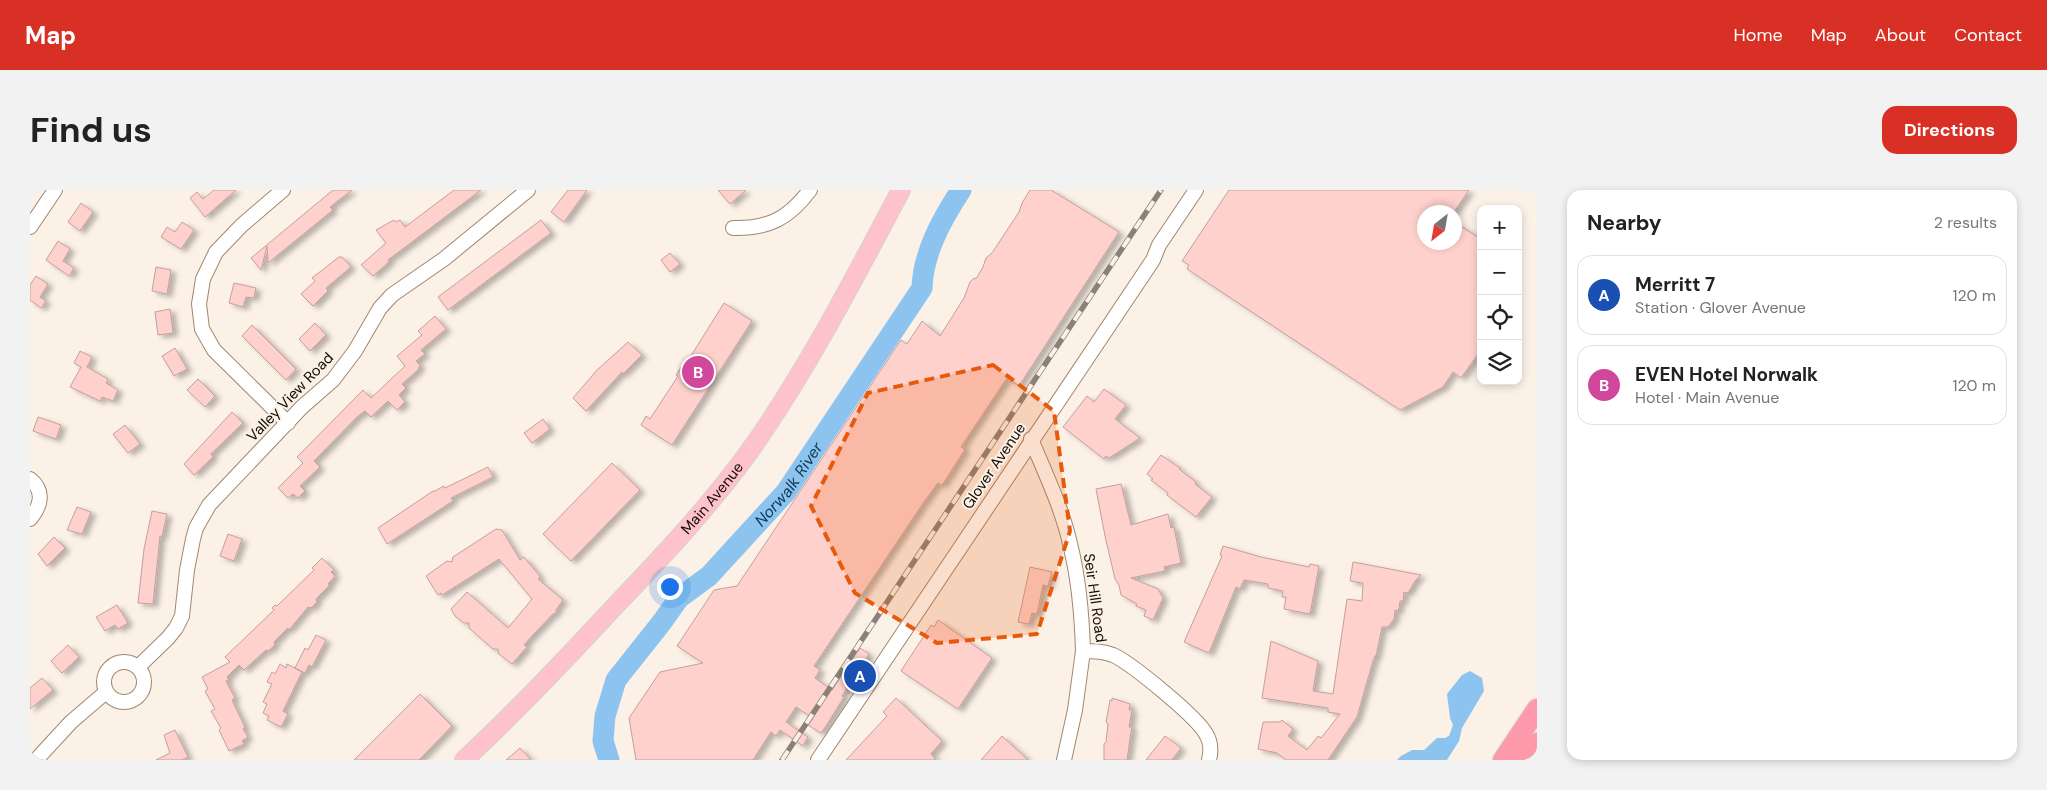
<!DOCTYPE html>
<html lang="en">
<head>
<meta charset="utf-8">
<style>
  body { margin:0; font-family:"DM Sans",sans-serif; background:#f2f2f2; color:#222 }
  .controls { position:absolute; right:15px; top:15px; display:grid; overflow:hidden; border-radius:10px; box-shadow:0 2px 8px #0003 }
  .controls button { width:45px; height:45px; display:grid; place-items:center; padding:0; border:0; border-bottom:1px solid #e0e0e0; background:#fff; color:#222; font:25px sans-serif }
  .compass { position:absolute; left:1387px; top:15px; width:45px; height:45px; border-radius:50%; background:#fff; box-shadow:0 2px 8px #0003; rotate:211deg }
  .you { position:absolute; left:639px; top:396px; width:18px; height:18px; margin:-12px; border:4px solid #fff; border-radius:50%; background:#1a73e8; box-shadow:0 0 0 8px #1a73e833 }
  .badge { display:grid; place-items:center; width:32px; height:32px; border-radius:50%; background:#d93025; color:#fff; font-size:16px; font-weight:700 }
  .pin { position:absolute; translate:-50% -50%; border:2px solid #fff; box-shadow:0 1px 5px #0006 }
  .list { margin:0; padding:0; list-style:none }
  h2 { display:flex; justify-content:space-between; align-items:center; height:65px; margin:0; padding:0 20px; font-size:21px }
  h2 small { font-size:16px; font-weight:400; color:#767676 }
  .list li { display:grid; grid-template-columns:32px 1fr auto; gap:15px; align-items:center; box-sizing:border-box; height:80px; margin:0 10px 10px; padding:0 10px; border:1px solid #e0e0e0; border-radius:15px }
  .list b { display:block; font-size:19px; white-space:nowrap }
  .list p { margin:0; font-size:16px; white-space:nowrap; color:#767676 }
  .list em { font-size:16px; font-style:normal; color:#767676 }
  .icon { flex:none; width:28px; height:28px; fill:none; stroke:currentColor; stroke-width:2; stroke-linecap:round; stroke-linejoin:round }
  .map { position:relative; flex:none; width:1507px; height:570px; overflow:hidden; border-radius:15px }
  header { display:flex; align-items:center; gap:30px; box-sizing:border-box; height:70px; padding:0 25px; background:#d93025; color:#fff }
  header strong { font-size:24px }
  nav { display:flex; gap:28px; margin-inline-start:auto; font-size:18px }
  .intro { display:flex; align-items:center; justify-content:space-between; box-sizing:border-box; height:120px; padding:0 30px }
  h1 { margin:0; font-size:35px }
  .button { padding:12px 22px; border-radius:15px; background:#d93025; color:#fff; font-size:18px; font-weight:700 }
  main { display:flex; gap:30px; padding:0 30px }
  aside { flex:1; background:#fff; border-radius:15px; box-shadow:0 2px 8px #0003 }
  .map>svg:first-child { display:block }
  .water { fill:#8cc3ef }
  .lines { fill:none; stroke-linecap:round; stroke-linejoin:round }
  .river { stroke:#8cc3ef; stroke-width:21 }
  .building { fill:#fed1cc; stroke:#c59f9b; filter:url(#shadow) }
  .minor-casing { stroke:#a0876f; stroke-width:16 }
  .major-casing { stroke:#d5d3d2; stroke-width:20 }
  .highway-casing { stroke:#d5d3d2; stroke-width:22 }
  .minor { stroke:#fff; stroke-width:14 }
  .major { stroke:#fec2cd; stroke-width:18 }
  .highway { stroke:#fe99ac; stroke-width:20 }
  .rail-casing { stroke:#8b8178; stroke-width:5.5 }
  .rail { stroke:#fcf1e7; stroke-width:4; stroke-dasharray:11; stroke-linecap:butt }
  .marked { fill:#e8590c; fill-opacity:0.2; stroke:#e8590c; stroke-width:4; stroke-dasharray:10 6; stroke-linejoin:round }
  .labels { text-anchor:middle; stroke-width:4; stroke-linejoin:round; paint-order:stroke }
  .street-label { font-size:15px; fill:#140b04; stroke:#fcf1e7 }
  .water-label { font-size:16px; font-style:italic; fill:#0d3855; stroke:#fcf1e7 }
</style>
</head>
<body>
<header>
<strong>Map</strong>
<nav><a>Home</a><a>Map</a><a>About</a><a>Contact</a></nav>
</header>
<div class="intro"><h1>Find us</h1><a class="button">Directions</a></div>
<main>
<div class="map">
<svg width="1507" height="570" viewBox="0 0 1507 570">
  <defs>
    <filter id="shadow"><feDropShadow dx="5" dy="3" stdDeviation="2.5" flood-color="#0004"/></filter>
  </defs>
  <rect width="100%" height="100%" fill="#fcf1e7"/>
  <path class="water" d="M1440,481L1452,488L1454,501L1432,538L1429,551L1417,570H1367L1371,566L1382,560H1394L1407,548H1415L1419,546L1423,535L1420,528L1417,504L1432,485Z"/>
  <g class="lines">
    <path class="river" id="s1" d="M579,570L573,551L575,526L586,490L632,432L649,408L679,386L756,302L892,98C893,63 912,29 931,0"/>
  </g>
  <path class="building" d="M184,0H206L175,27L160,8L167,2L173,9Z
    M303,0H322L300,17L303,20L238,73L237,56L231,80L221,68Z
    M424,0H451L358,70L359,72L343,86L331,75L356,53L346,40L364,30L366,32L370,30L375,37Z
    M538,0H557L534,32L521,22Z
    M688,0H716L700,14Z
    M1000,0H1021L1089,42L989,196L977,188L931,257L935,259L934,261L913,294L911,295L908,293L894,312L784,476L790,480L785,488L802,500L830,458L839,464L812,506L814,507L796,536L791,543L778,535L783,528L766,517L756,532L778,547L773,556L750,540L746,546L741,542L723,570H606L599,528L630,482L673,473L647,456L684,400L707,396L871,150L877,154L892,131L910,146L934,108L940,92L944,88L946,89L953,77L956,68L962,63L989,22L992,13Z
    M1199,0H1439L1424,22H1394V52H1424V32L1451,49V160L1431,188L1423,182L1413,197L1370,220L1157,79L1159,75L1152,71Z
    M51,13L63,22L50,41L38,32Z
    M511,30L521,43L418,120L408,107Z
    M152,32L164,40L151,59L131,47L137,37L145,42Z
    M28,51L40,59L33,71L44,78L39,86L16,70Z
    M640,63L650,74L640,82L631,70Z
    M309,67H312L321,77L296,98L298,101L283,116L271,104L285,91L282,88Z
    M126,77L141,80L137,104L122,101Z
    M6,86L18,94L10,107L16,111L11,118L0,110V95Z
    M204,93L226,98L224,108L216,107L213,117L199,113Z
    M694,113L722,131L642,255L611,235L616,226L620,229L648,186L646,185L652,176L654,177Z
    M140,119L143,143L128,145L125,122Z
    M405,126L416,139L391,160L395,164L386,171L390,175L388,180L372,194L376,198L369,205L375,212L367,220L358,211L341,227L335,221L327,227L284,271L290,277L270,296L275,301L268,308L263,304L258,308L248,298L273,273L267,267L333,200L341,208L375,176L367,166L392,145L388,141Z
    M285,133L296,145L280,161L269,149Z
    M222,135L266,179L256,190L212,146Z
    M598,152L612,165L593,184L592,182L556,221L543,208L567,180Z
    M145,158L157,179L144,186L132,166Z
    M50,161L62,167L57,177L78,189L76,193L88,200L83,211L72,207L70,211L40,197L51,177L44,173Z
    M168,189L185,206L175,217L157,200Z
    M1074,199L1096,215L1085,229L1110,248L1079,268L1076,266L1074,269L1033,237L1057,206L1064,212Z
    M202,222L213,233L181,264L183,267L164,285L154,274Z
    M8,227L31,235L26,249L3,241Z
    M513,229L520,239L502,253L494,243Z
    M95,235L110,254L98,263L83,244Z
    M1131,265L1150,278L1149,279L1166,292L1165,294L1182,307L1166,327L1137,305L1138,303L1121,290L1123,289L1117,284Z
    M582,273L610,300L541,371L513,344Z
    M458,277L463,287L421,308L423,311L357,354L348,338L403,301H405L414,296L415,298Z
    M1091,294L1101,335L1138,324L1141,338L1144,337L1151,373L1134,377L1135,381L1101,388L1128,399L1133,408L1123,430L1114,426L1116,420L1106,416L1107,414L1091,405L1089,395L1085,389L1075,346L1066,299Z
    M47,317L61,322L52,344L37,340Z
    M122,321L137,324L132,347L130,346L123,414L108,413L114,359Z
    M466,339L472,340L490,370L494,367L508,384L510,387L508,389L533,410L526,420V423L523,424L501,447L494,455L497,457L482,474L469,464L468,459H463L439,438V433H434L425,426L421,419L437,402L478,438L502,409L469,369L412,405L411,403L408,405L396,386L417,371L422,372L423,367Z
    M198,344L212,349L204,371L190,366Z
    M24,347L35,358L17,376L8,364Z
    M1193,356L1231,367L1279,377L1280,374L1289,376L1280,424L1254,419L1256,407H1252L1253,401L1238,398V394L1214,390L1210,399L1206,397L1179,463L1154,452L1192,366L1190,365Z
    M292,368L304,380L301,382L305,386L298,394L300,395L286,409L287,412L281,418L278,417L259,440L258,438L244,452L245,455L238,461L236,460L214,480L209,475L197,487L199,489L196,491L205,508L202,510L215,537L213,539L218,547L212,551L214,554L199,561L189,540L191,538L181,521L185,519L175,501L178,499L172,487L200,472L195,467L244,420L242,418L245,415L247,416L284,380L282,378Z
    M1323,372L1391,385L1385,391L1378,403L1374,402L1373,411H1370L1369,418L1368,421L1365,420L1364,429L1358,437H1352L1346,466H1345L1343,471L1327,527L1298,570H1256L1247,563L1228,559L1233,532H1250L1252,530L1254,532L1263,539L1258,546L1277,560L1288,546L1291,548L1310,524L1298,522V518L1232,508L1241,451L1288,471L1283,501L1303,504L1317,409L1332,411L1333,393L1320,391Z
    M1000,377L1022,382L1018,396L1013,395L1007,424L1002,423L999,434L988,432Z
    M87,415L98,433L88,439L85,435L75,441L66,427Z
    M908,430L962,468L928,519L871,481L901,435L904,437Z
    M286,445L296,450L282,477L279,475L275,483L265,478L275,458L278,460Z
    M38,455L49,467L32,483L21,471Z
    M250,474L256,478L257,474L272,482L253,521L258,524L251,537L237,530L239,526L233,523L237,514L233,512L242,494L237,492L242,482L245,484Z
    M12,488L23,500L0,519V498Z
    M390,504L422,536L389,570H324Z
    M866,508L912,551L901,564L906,570H816L857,526L853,522Z
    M1082,508L1100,514L1099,520H1102L1099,537H1102L1101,542L1097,570H1074V554L1076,552L1078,534L1076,532L1080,510L1082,511Z
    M145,540L158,567L152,570H126L140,563L134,545Z
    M972,546L998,570H951Z
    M1135,546L1151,558L1142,570H1116Z
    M490,558L501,570H476L489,559Z"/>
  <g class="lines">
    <g class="minor-casing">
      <path id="minor" d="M253,0L212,35L186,62L173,89L169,114L172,139L184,160L258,233
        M0,37L25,0
        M703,38C739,39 759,28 780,0
        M1001,249C1016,285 1033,320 1041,358C1049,391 1052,427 1053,461C1063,461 1073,461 1083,465C1101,473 1167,527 1176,544C1181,552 1181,562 1179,570
        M0,289C15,301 11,316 0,329
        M74 492a20 20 0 1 1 40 0a20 20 0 1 1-40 0Z
        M108,477L138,448L146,438L152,426L157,380L163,349L166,338L179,315L272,217L303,190L325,161L350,118L362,105L414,69L498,0
        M6,570L41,532L76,502
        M788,570L1123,70L1129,55L1166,0
        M1034,570L1045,520L1053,461"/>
    </g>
    <g class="major-casing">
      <g id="major">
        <path id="s2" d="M434,570C487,521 536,469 585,416C632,367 679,317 719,262C777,180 824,89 871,0"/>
      </g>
    </g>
    <g class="highway-casing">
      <path id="highway" d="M1473,570L1507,519
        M1495,570L1507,553"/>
    </g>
    <use href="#minor" class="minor"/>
    <use href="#major" class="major"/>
    <use href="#highway" class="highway"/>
    <g class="rail-casing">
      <path id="rail" d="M752,570L1131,0"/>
    </g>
    <use href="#rail" class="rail"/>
  </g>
  <path class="marked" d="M963,175L1024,221L1040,341L1007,444L907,453L825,403L781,316L838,203Z"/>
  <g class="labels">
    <g class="street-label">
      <text transform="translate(260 207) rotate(-46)" y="5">Valley View Road</text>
      <text transform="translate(964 276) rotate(-56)" y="5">Glover Avenue</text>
      <text dy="5" stroke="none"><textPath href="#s2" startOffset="361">Main Avenue</textPath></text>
      <text transform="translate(1065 408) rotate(82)" y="5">Seir Hill Road</text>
    </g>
    <g class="water-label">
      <text dy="6" stroke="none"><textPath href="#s1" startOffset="345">Norwalk River</textPath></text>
    </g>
  </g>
</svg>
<div class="controls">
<button>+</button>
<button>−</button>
<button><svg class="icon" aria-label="locate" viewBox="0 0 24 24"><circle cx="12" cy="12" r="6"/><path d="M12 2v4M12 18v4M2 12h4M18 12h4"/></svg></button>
<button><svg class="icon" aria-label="layers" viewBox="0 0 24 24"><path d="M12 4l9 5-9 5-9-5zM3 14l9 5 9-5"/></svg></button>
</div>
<svg class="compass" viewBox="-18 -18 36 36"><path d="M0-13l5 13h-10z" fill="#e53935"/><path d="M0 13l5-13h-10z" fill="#767676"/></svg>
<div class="you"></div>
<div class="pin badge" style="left:830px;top:486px;background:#1a4fb4">A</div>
<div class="pin badge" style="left:668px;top:182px;background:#d1479c">B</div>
</div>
<aside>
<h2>Nearby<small>2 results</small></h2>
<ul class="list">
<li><span class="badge" style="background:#1a4fb4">A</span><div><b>Merritt 7</b><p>Station · Glover Avenue</p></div><em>120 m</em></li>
<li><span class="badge" style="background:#d1479c">B</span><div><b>EVEN Hotel Norwalk</b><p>Hotel · Main Avenue</p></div><em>120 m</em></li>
</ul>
</aside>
</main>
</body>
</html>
